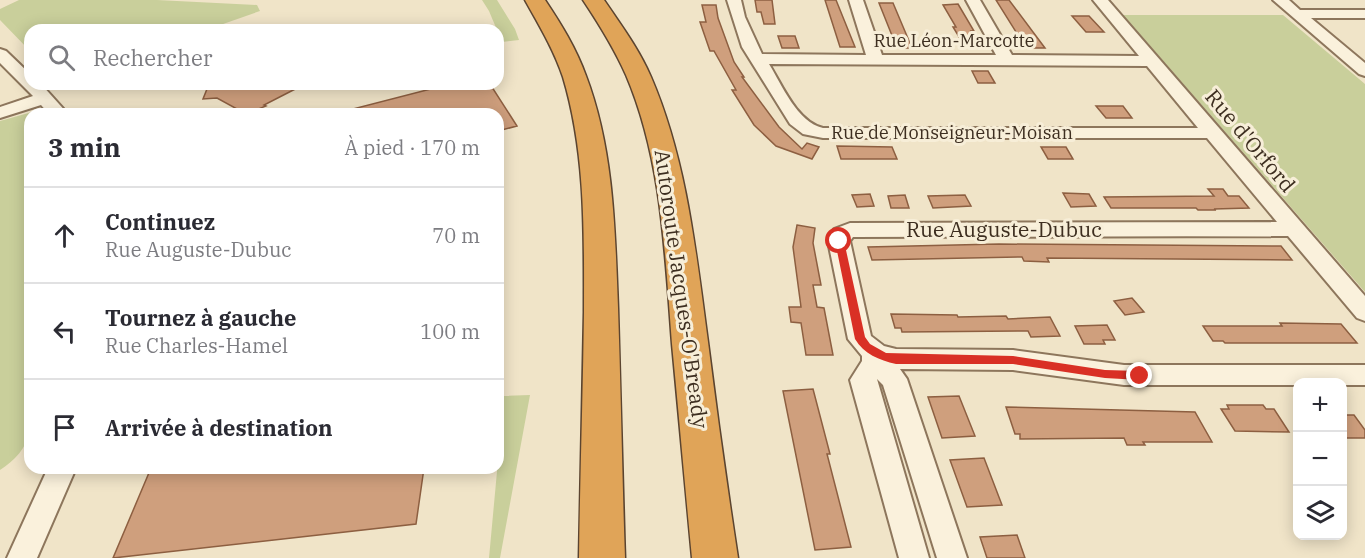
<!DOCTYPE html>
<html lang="fr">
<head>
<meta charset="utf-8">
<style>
  body { margin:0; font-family:"IBM Plex Serif",serif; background:#f2f2f3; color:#2b2b33 }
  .controls { position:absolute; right:18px; bottom:18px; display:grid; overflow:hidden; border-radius:12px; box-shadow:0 3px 15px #0003 }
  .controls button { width:54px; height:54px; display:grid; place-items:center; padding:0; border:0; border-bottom:2px solid #e1e1e2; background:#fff; color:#2b2b33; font:30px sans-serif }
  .stop { position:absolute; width:18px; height:18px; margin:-14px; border:4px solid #d93025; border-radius:50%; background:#fff }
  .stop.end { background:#d93025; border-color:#fff; box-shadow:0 2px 6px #0008 }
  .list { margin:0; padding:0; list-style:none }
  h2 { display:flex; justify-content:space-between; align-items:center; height:78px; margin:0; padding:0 24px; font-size:26px }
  h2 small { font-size:20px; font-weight:400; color:#7c7c81 }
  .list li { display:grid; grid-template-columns:39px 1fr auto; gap:18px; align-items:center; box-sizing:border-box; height:96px; padding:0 24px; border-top:2px solid #e1e1e2 }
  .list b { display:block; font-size:22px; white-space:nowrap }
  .list p { margin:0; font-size:20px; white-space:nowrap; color:#7c7c81 }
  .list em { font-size:20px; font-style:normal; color:#7c7c81 }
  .icon { flex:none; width:33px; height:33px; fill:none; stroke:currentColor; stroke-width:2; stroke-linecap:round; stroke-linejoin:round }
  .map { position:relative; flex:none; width:1365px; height:558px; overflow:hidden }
  .search { position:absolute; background:#fff; box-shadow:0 3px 15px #0003; left:24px; top:24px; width:480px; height:66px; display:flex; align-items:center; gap:15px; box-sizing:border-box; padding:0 21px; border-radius:18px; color:#7c7c81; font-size:22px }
  .panel { position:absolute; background:#fff; box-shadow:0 3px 15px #0003; left:24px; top:108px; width:480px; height:366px; border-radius:18px }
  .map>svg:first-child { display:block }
  .green { fill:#c9cf9b }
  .building { fill:#cf9f7d; stroke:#8d5f41; stroke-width:1.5 }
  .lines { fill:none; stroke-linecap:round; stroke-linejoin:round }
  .minor-casing { stroke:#8d765c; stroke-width:4 }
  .highway-casing { stroke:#5b4430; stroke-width:3 }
  .minor { fill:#faf1dc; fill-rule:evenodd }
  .highway { fill:#e0a458; fill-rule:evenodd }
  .route { fill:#d93025 }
  .labels { text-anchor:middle; stroke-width:6; stroke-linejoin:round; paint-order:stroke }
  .far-street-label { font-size:18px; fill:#3d2e20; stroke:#f7eed8 }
  .street-label { font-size:21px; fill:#3d2e20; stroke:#f7eed8 }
</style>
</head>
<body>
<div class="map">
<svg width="1365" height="558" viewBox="0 0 1365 558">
  <rect width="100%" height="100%" fill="#f0e4c8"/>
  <path class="green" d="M19,0H157L257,5L260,11L206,30H30V51L0,20V9Z
    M482,0H497L515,29L519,40L502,42L489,11Z
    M1123,15H1283L1365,84V292Z
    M32,112L35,114H30V431C26,449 15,460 0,470V121Z
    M530,395L500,558H489L504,396Z"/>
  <path class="building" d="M755,0H772L775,24H764L761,12H757Z
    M825,0H836L855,47H840Z
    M996,0H1009L1045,48H1026Z
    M879,3H893L912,48H897Z
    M958,4L974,31H971L978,43H976L978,45H964L953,27H956L943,5Z
    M702,5H716L718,18L734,62L744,77H742L779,127L802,149L807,143L819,147L812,159L776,146L754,125L732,90H736L714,51H710L700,22H706Z
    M1072,16H1089L1104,32H1086Z
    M778,36H795L799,48H782Z
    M972,71H988L995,83H978Z
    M209,84H305L264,105L266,106L246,114L217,98L203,99Z
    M450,84H490L517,126L498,131V114H350L349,110Z
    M1096,106H1123L1132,118H1106Z
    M837,146L892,147L897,159H841Z
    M1041,147H1066L1073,159H1048Z
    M1208,189H1223L1228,196H1239L1249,208L1214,209L1216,210H1198L1196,208H1111L1104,197L1214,196Z
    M1063,193L1089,194L1096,206L1071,207Z
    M870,194L874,206L857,207L852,195Z
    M905,195L909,208H891L888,196Z
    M965,195L971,206L933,208L928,196Z
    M797,225L815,228L813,243L821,285H813L817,307L824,308L833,355H806L801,323L791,322L789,307H801L793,247Z
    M999,244L1281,246L1292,260L1047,258L1049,262L1024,261L1022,257L872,260L868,247Z
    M1132,298L1144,312L1125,315L1114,301Z
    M891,314L957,315L958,317L1006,316L1008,319L1050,317L1060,336L1031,337L1028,331L902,332L901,328H895Z
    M1280,323L1341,324L1357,343H1225L1223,341H1213L1203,326H1282Z
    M1107,325L1115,340H1103L1105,344H1084L1075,326Z
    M813,389L830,454H827L851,547L815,550L783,391Z
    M959,396L975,436L942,438L928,397Z
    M1227,405H1263L1266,409H1274L1289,432L1235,431L1221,409H1229Z
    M1006,407L1195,412L1212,442H1143L1145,445H1127L1124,438L1020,439V434H1015Z
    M1342,415H1354L1365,430V438H1342Z
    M984,458L1002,505L967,507L950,460Z
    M151,468H424L416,524L113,558Z
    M1017,535L1025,558H987L980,537Z"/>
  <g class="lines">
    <g class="minor-casing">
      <path id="minor" d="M727,0H741L745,17L762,54L866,55L849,0H863L882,55H996L966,0H980L1012,55L1139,56L1093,0H1108L1365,296V321L1357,318L1288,236L853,237L850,241L871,336L884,346L896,349L1013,350L1124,365H1365V385H1342V382H1298V385H1124L1013,370L900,369L907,379L967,558H937L883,385L877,379L929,558H899L850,380L862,361V356L848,339L828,241L834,229L850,223L1277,222L1207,138H823L803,134L790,124L742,47ZM769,64L1147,66L1198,128H823C797,122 782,85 769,64Z
        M1273,0H1289L1300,10H1365V18H1311L1365,63V76L1359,74Z
        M0,49L6,51L30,74V84H41L68,114H49L41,105L0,118V107L33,96L0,63Z
        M48,468H76L37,558H7Z"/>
    </g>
    <g class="highway-casing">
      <path id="highway" d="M525,0H545C561,24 576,48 586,76C614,150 615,231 618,308C621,392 622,475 625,558H579C580,476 583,394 584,312C584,233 586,154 563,77C554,50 539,25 525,0Z
        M583,0H604C621,25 639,49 651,77C687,161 696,253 708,342C717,414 727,486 738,558H692C685,487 679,415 672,344C665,255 662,159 626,75C614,48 599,24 583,0Z"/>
    </g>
    <use href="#minor" class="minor"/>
    <use href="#highway" class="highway"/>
  </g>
  <path class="route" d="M839,238L844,241L865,337L870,344L886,353L1013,356L1105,370L1140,371L1145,376L1140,380L1105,378L1013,364H896C879,360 864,354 855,339L835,241Z"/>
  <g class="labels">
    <g class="far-street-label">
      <text x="954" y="47">Rue Léon-Marcotte</text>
      <text x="952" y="139">Rue de Monseigneur-Moisan</text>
    </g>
    <g class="street-label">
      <text transform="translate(1250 141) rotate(50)" y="7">Rue d'Orford</text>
      <text x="1004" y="237">Rue Auguste-Dubuc</text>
      <text transform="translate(681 289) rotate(82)" y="7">Autoroute Jacques-O'Bready</text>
    </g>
  </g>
</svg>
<div class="controls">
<button>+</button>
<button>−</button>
<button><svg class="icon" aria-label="layers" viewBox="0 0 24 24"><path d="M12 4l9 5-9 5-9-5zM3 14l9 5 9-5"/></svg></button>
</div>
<div class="stop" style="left:839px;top:241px"></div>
<div class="stop end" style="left:1140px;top:376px"></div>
<div class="search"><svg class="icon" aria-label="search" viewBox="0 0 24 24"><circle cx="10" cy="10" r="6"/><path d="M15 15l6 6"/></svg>Rechercher</div>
<section class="panel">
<h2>3 min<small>À pied · 170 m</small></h2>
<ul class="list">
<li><svg class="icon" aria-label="ahead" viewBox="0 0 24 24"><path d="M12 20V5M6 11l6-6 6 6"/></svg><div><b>Continuez</b><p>Rue Auguste-Dubuc</p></div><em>70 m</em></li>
<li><svg class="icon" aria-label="left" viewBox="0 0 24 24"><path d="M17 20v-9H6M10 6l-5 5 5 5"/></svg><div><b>Tournez à gauche</b><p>Rue Charles-Hamel</p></div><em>100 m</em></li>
<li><svg class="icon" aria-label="arrive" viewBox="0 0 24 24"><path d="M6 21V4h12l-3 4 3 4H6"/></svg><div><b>Arrivée à destination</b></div></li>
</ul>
</section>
</div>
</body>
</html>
